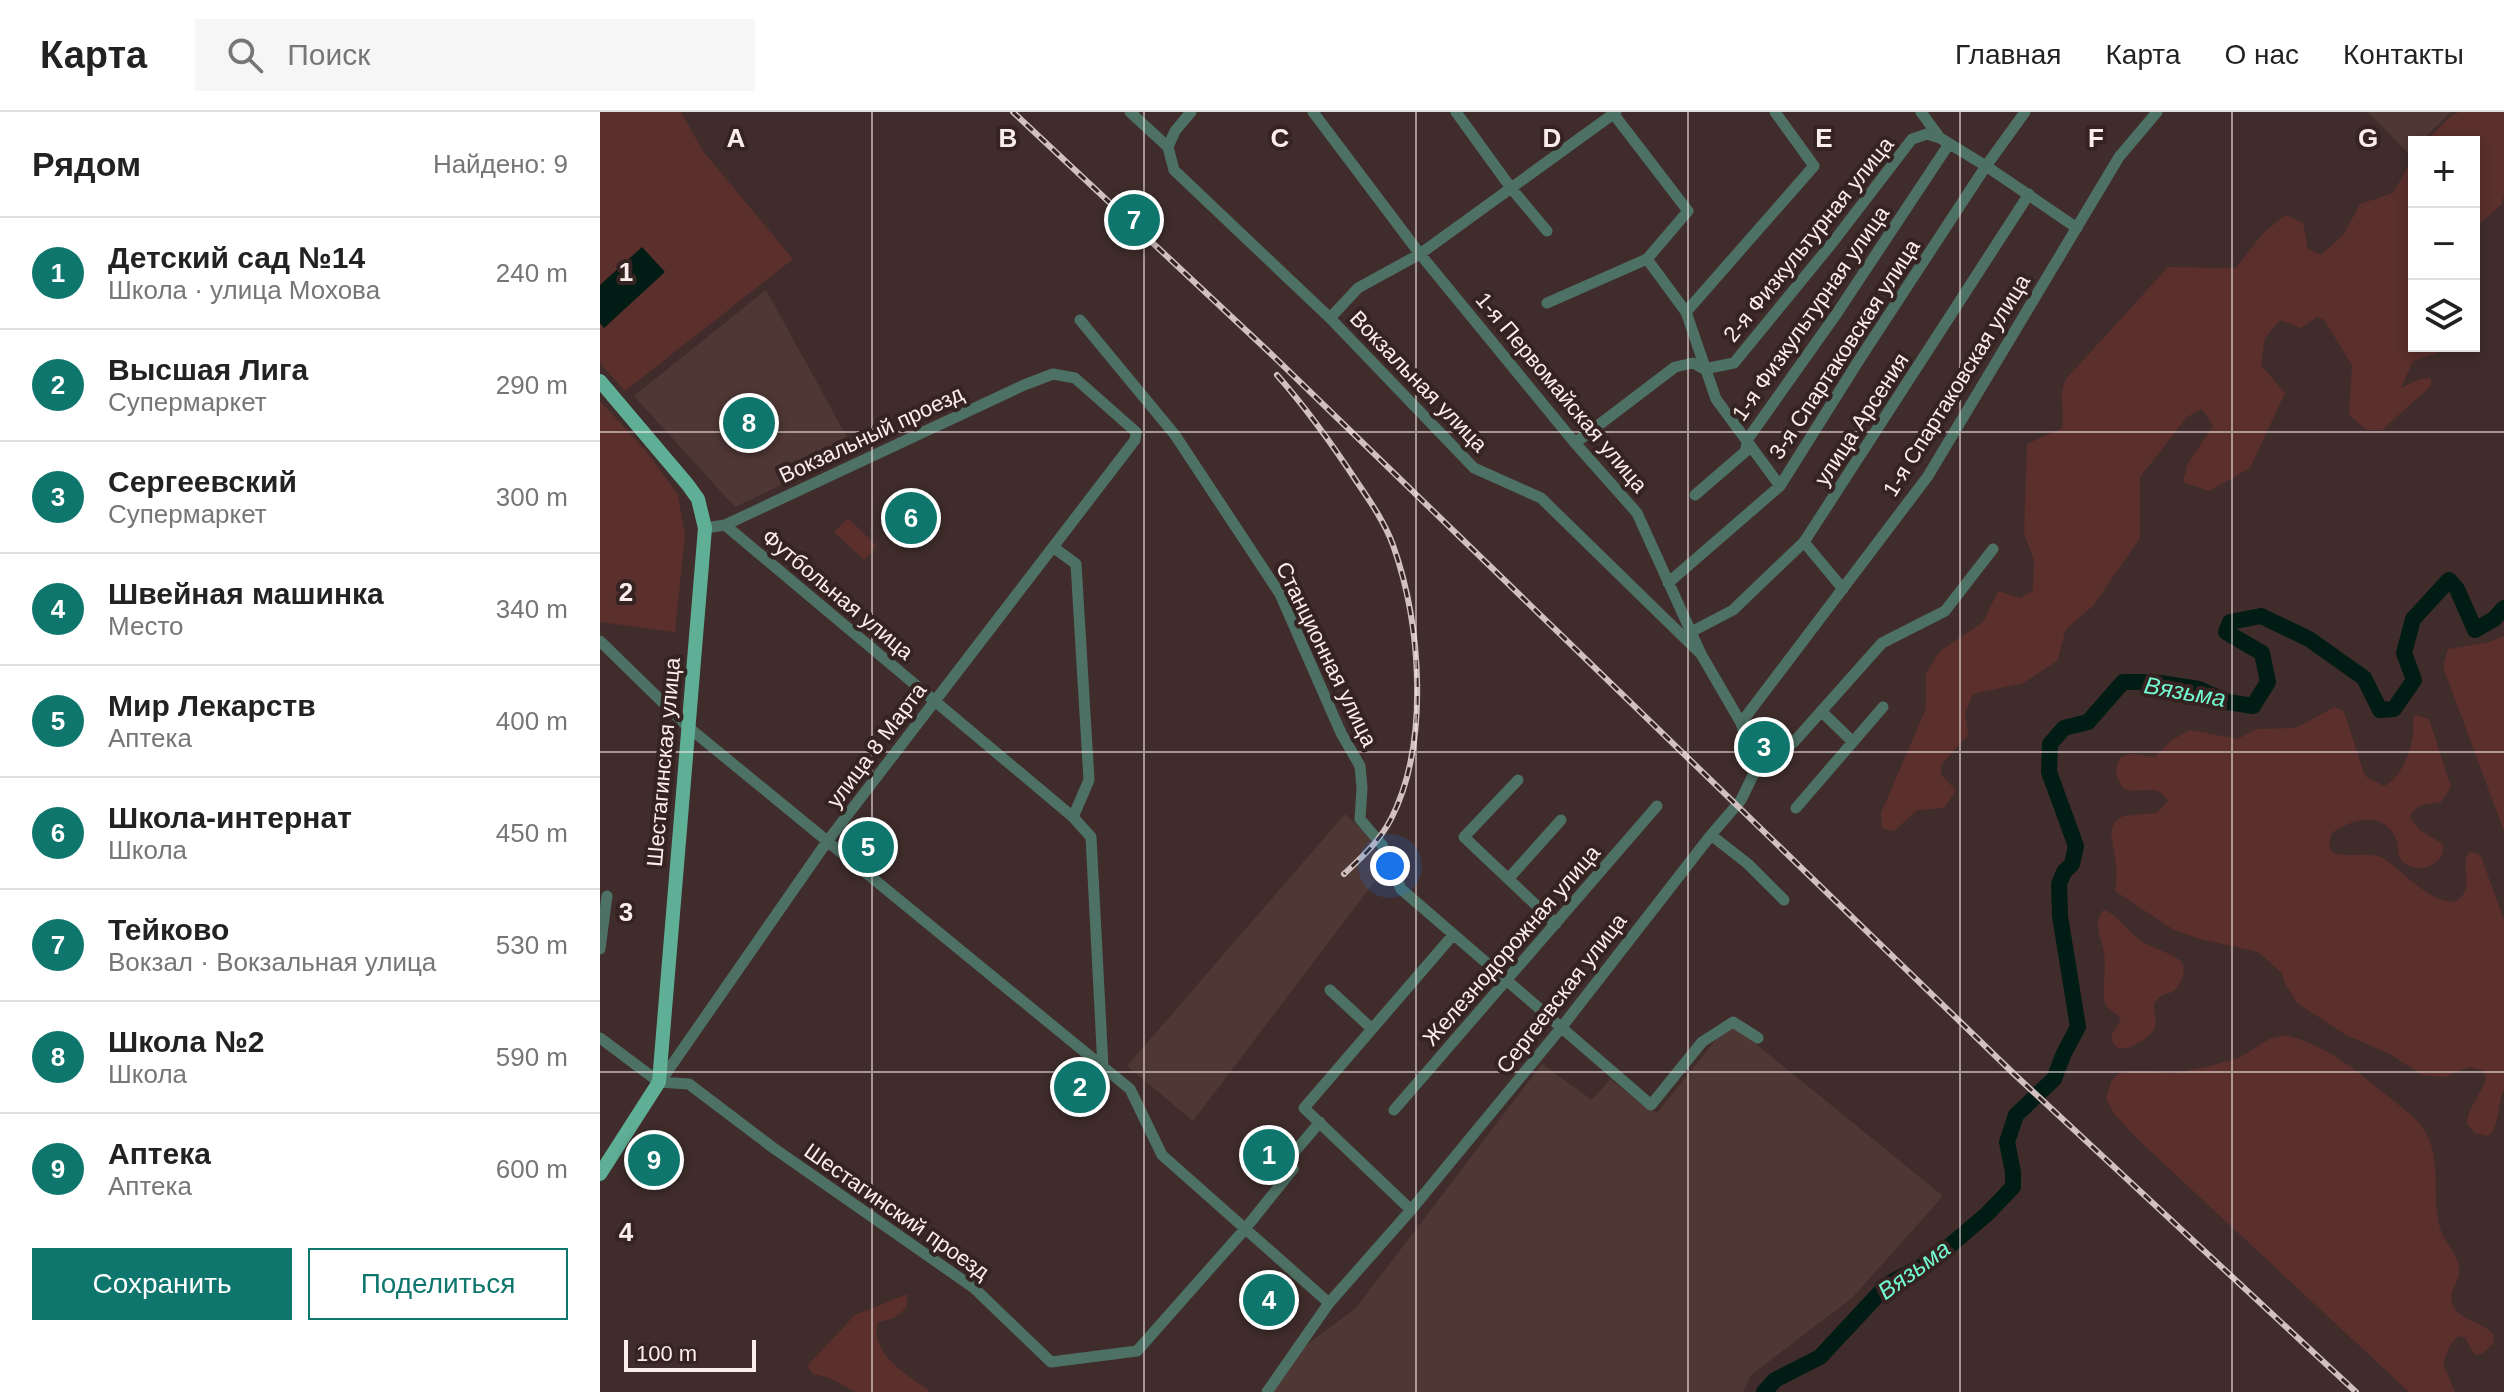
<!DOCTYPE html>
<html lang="ru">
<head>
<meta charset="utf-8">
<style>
  body { margin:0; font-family:Helvetica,sans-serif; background:#f6f6f6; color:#222 }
  .controls { position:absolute; right:24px; top:24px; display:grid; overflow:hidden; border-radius:0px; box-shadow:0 4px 12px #0003 }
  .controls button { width:72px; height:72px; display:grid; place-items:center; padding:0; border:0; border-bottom:2px solid #e0e0e0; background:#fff; color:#222; font:40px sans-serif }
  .scale { position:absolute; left:24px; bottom:20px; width:132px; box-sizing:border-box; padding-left:8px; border:4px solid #faedec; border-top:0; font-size:22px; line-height:28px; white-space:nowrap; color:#faedec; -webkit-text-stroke:6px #352321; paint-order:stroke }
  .you { position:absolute; left:790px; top:754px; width:28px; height:28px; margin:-20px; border:6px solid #fff; border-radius:50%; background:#1a73e8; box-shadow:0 0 0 12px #1a73e833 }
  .badge { display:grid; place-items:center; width:52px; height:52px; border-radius:50%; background:#0f766e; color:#fff; font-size:26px; font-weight:700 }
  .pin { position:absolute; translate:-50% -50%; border:4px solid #fff; box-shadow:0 2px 8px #0006 }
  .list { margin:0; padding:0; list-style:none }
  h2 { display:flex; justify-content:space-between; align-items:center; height:104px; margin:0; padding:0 32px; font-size:34px }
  h2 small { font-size:26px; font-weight:400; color:#767676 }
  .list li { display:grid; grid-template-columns:52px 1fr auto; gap:24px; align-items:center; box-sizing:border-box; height:112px; padding:0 32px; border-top:2px solid #e0e0e0 }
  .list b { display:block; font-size:30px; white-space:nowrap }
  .list p { margin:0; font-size:26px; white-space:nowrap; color:#767676 }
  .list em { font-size:26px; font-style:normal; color:#767676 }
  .actions { display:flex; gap:16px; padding:24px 32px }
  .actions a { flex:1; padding:18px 0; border:2px solid #0f766e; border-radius:0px; text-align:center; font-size:28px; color:#0f766e }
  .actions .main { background:#0f766e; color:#fff }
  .icon { flex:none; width:44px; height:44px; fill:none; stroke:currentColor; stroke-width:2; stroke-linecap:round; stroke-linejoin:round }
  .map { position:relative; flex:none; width:1904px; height:1280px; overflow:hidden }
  header { display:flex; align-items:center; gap:48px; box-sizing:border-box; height:112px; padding:0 40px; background:#fff; border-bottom:2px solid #e0e0e0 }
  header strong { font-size:38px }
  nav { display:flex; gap:44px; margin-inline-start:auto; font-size:28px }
  .search { width:560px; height:72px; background:#f6f6f6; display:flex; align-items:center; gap:20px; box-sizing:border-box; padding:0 28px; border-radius:0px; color:#767676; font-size:30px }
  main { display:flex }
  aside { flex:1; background:#fff }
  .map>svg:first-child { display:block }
  .built { fill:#4f3734 }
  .green { fill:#5a2f2c }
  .water { fill:#001c14 }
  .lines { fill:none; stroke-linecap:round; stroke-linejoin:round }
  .river { stroke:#001c14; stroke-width:16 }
  .minor { stroke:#4d7165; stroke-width:11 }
  .major { stroke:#5faf97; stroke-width:14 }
  .rail-casing { stroke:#d0c1c0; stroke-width:6 }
  .rail { stroke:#352321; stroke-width:3; stroke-dasharray:9; stroke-linecap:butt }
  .grid { fill:none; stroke:#faedec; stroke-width:2; stroke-opacity:0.55 }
  .labels { text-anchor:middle; stroke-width:8; stroke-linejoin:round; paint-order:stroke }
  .street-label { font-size:22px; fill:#faedec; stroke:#352321 }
  .water-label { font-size:24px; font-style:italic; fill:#72fbd3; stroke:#352321 }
  .grid-label { font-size:26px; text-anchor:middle; font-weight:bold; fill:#faedec; stroke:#352321; stroke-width:8; stroke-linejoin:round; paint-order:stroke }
</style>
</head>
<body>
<header>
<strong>Карта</strong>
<div class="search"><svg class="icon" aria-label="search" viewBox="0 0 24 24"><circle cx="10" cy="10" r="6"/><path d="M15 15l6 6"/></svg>Поиск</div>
<nav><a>Главная</a><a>Карта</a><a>О нас</a><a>Контакты</a></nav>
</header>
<main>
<aside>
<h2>Рядом<small>Найдено: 9</small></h2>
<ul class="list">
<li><span class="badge">1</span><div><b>Детский сад №14</b><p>Школа · улица Мохова</p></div><em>240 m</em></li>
<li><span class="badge">2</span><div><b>Высшая Лига</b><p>Супермаркет</p></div><em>290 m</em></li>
<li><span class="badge">3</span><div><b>Сергеевский</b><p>Супермаркет</p></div><em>300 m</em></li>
<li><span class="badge">4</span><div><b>Швейная машинка</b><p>Место</p></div><em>340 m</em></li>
<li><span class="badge">5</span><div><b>Мир Лекарств</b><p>Аптека</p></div><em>400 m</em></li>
<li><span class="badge">6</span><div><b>Школа-интернат</b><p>Школа</p></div><em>450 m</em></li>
<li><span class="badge">7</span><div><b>Тейково</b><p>Вокзал · Вокзальная улица</p></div><em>530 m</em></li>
<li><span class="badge">8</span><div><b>Школа №2</b><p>Школа</p></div><em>590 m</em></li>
<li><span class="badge">9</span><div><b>Аптека</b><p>Аптека</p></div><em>600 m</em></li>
</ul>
<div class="actions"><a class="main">Сохранить</a><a>Поделиться</a></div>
</aside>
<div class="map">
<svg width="1904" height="1280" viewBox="0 0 1904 1280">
  <rect width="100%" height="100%" fill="#402d2b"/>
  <path class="built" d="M1768,0H1851L1820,30H1814V36L1808,41Z
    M166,178L254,338L135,395L34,284Z
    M745,702L770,725L784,757L593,1009L527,954Z
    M1135,915L1343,1084L1252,1186L1151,1263L1143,1280H673L705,1234L756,1196L942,952L992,988L1010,967L1040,991L1057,1001L1123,919Z"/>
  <path class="green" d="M0,0H81L103,39L193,147L25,279L0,251Z
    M1859,0H1904V83L1902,92L1877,114H1874V30H1825L1851,4Z
    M1814,44V234H1859L1813,249L1801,276L1820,267L1831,266V274L1782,318H1767L1749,303L1752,253L1724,208L1717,205L1701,216L1680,208L1665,226L1661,253L1685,281L1650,356L1609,379L1583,370L1588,351L1613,314L1602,297L1587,305L1540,365V426L1493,494L1466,517L1457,549L1423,571L1373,582L1365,600L1368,623L1341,653V662L1356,679L1344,696L1317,698L1294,719L1282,716L1281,701L1326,596V561L1340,539L1383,510L1398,479L1420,486L1433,478L1434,449L1424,421L1427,332L1462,316C1466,295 1457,287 1466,267L1568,155L1636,156L1664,120L1686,103L1703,111L1708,137L1721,143L1744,122L1760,92L1793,81Z
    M0,289L46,339L78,383L85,423L75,520L0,510Z
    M248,406L277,434L264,448L234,420Z
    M1904,524V719L1843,555L1848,537L1886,531Z
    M1735,595L1743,599L1745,603L1765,664L1784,674C1799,667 1809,645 1812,629C1815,620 1811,612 1815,603L1829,607L1851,675L1841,690L1819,694L1811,701V707L1821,719L1843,732C1847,752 1818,764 1803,750C1797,745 1799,734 1796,727C1784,698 1752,707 1732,721L1729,731L1732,740C1749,748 1770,737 1786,748C1800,757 1843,803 1860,786C1875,772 1858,752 1870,740L1879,742L1882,747L1904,808V977C1897,993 1901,1013 1888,1024L1875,1021L1867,1012C1868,995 1882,982 1886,965L1882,958L1869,955L1845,965L1822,963L1790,942L1746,923L1697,891L1684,870L1682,861L1658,840L1600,827L1574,818L1515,779L1517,759L1511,721L1514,710L1523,704L1557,701L1568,689C1558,670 1541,683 1524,677C1513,664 1512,642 1534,642C1542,642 1547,645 1555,645L1572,628L1590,618L1638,627L1656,617L1695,616Z
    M1503,798C1515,800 1529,820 1541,829C1550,836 1580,843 1583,853C1586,861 1579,876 1572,880C1565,883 1561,882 1556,889C1550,899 1560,910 1553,919C1547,927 1518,948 1512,928C1510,921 1519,913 1521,906L1506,894L1504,887C1503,872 1506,856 1504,841C1502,826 1492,812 1503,798Z
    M1685,923C1727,933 1757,959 1790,986C1807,1000 1822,1009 1830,1030C1840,1057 1832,1088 1840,1116C1844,1130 1856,1140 1859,1154C1862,1169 1845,1181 1854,1195C1862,1209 1883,1210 1894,1223L1893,1232L1883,1241L1875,1243L1865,1226L1858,1224L1850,1233L1843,1251L1855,1280H1809L1532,1022L1514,1001L1506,987L1511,970L1518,962L1535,959L1576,961L1610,954L1639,946L1669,927Z
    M308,1182L306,1196L294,1206L278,1210C268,1240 308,1264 329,1278L328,1280H255L230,1266L213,1262L207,1254L255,1203Z"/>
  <path class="water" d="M42,135L65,160L4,216L0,211V173Z"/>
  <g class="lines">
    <path class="river" d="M1164,1280L1175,1268L1220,1245L1288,1172L1333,1148L1387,1102L1413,1075V1060L1407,1030L1416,1003L1454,967L1464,941L1478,915L1460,804L1459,772L1464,760L1472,752L1476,734L1449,660L1450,632L1464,616L1488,610L1523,570H1554L1599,577L1628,590L1653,594L1668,570L1662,541L1626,520L1630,510L1661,504L1709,527L1764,566L1780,598L1794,597L1814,568L1804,541L1813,507L1849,468L1857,477L1875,518L1894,507L1904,496"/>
    <path class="minor" d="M530,0L568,35L574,58L730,206L874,356L941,386L1101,542
      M713,0L820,142L975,331L1037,401L1101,542L1141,611
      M856,0L911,76L947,119
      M1321,0L1340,26L1386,54L1477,116
      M568,35L575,19L591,0
      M1047,147L1086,200L1116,287L1180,374
      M947,191L1047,147L1088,99L1012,0
      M1086,200L1214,54L1175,0
      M730,206L758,176L820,142L1016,0
      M480,208L575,323L680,482L741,621L760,654L762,676L760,707L782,733L801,777L1051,993L1102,930L1133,910L1158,926
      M975,331L1075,255L1093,251L1104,257L1134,251L1233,130L1312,27L1327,22L1340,26
      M1095,383L1146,339L1147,328L1237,201L1349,32
      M125,413L473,705
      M1204,430L1243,477
      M453,435L476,452L489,668L473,705L491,725L503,955
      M1068,471L1180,374L1259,248L1386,54L1425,0
      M1091,520L1133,498L1204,430L1429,82
      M0,529L88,615L530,977L562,1043L729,1191
      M1221,599L1253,630
      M1155,659L1167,654L1193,631L1282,531L1345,499L1393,437
      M918,668L864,725L956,812
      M1196,696L1283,595
      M1111,723L1148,752L1184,788
      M909,766L961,708
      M0,837L7,784
      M730,878L772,917
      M0,926L59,970
      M59,970L89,972L172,1035L374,1176L451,1250L537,1239L645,1117L693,1057L686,1050L720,1010
      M60,970L226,731L535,328L536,320L475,266L453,262L424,273L125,413L105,416
      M794,998L1057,694
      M811,1098L704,996L853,823
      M667,1280L729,1191L811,1098L961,916L1111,723L1141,688L1155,659L1141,611L1328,364L1519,45L1557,0"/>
    <path class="major" d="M0,269L88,373L98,387L105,416L59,970L0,1062"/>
    <g class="rail-casing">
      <path id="rail" d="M413,0L668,239L1413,961L1756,1280
        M677,263C707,297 732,332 757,370C770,389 785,411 793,433C821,512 830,631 791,707C779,730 762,745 744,762"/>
    </g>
    <use href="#rail" class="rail"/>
  </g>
  <path class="grid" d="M272,0V1280M544,0V1280M816,0V1280M1088,0V1280M1360,0V1280M1632,0V1280M0,320H1904M0,640H1904M0,960H1904"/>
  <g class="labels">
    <g class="street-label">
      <text transform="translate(1208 127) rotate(-51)" y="8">2-я Физкультурная улица</text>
      <text transform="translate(1210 201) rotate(-55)" y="8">1-я Физкультурная улица</text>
      <text transform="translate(1244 237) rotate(-57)" y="8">3-я Спартаковская улица</text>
      <text transform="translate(819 269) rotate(46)" y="8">Вокзальная улица</text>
      <text transform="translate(1356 273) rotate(-58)" y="8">1-я Спартаковская улица</text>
      <text transform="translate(962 280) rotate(50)" y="8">1-я Первомайская улица</text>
      <text transform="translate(1261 307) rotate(-57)" y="8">улица Арсения</text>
      <text transform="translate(271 322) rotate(-25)" y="8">Вокзальный проезд</text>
      <text transform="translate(238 482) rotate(40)" y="8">Футбольная улица</text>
      <text transform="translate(727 542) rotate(64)" y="8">Станционная улица</text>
      <text transform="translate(276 633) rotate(-53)" y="8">улица 8 Марта</text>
      <text transform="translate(63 650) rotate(-85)" y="8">Шестагинская улица</text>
      <text transform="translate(911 833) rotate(-49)" y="8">Железнодорожная улица</text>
      <text transform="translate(961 881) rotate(-52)" y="8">Сергеевская улица</text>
      <text transform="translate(297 1099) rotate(35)" y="8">Шестагинский проезд</text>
    </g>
    <g class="water-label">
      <text transform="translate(1585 580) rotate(10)" y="8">Вязьма</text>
      <text transform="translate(1314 1158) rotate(-36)" y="8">Вязьма</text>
    </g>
  </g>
  <g class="grid-label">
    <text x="136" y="35">A</text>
    <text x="408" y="35">B</text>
    <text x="680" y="35">C</text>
    <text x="952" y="35">D</text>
    <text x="1224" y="35">E</text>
    <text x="1496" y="35">F</text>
    <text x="1768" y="35">G</text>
    <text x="26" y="169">1</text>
    <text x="26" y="489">2</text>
    <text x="26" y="809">3</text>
    <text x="26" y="1129">4</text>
  </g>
</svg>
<div class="controls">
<button>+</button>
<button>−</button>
<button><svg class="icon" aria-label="layers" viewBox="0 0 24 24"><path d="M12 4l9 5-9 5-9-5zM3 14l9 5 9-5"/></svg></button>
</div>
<div class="scale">100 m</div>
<div class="you"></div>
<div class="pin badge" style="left:669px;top:1043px">1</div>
<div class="pin badge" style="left:480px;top:975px">2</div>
<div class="pin badge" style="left:1164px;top:635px">3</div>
<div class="pin badge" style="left:669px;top:1188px">4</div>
<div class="pin badge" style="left:268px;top:735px">5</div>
<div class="pin badge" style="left:311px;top:406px">6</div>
<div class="pin badge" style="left:534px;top:108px">7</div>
<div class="pin badge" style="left:149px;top:311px">8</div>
<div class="pin badge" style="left:54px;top:1048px">9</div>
</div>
</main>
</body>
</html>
